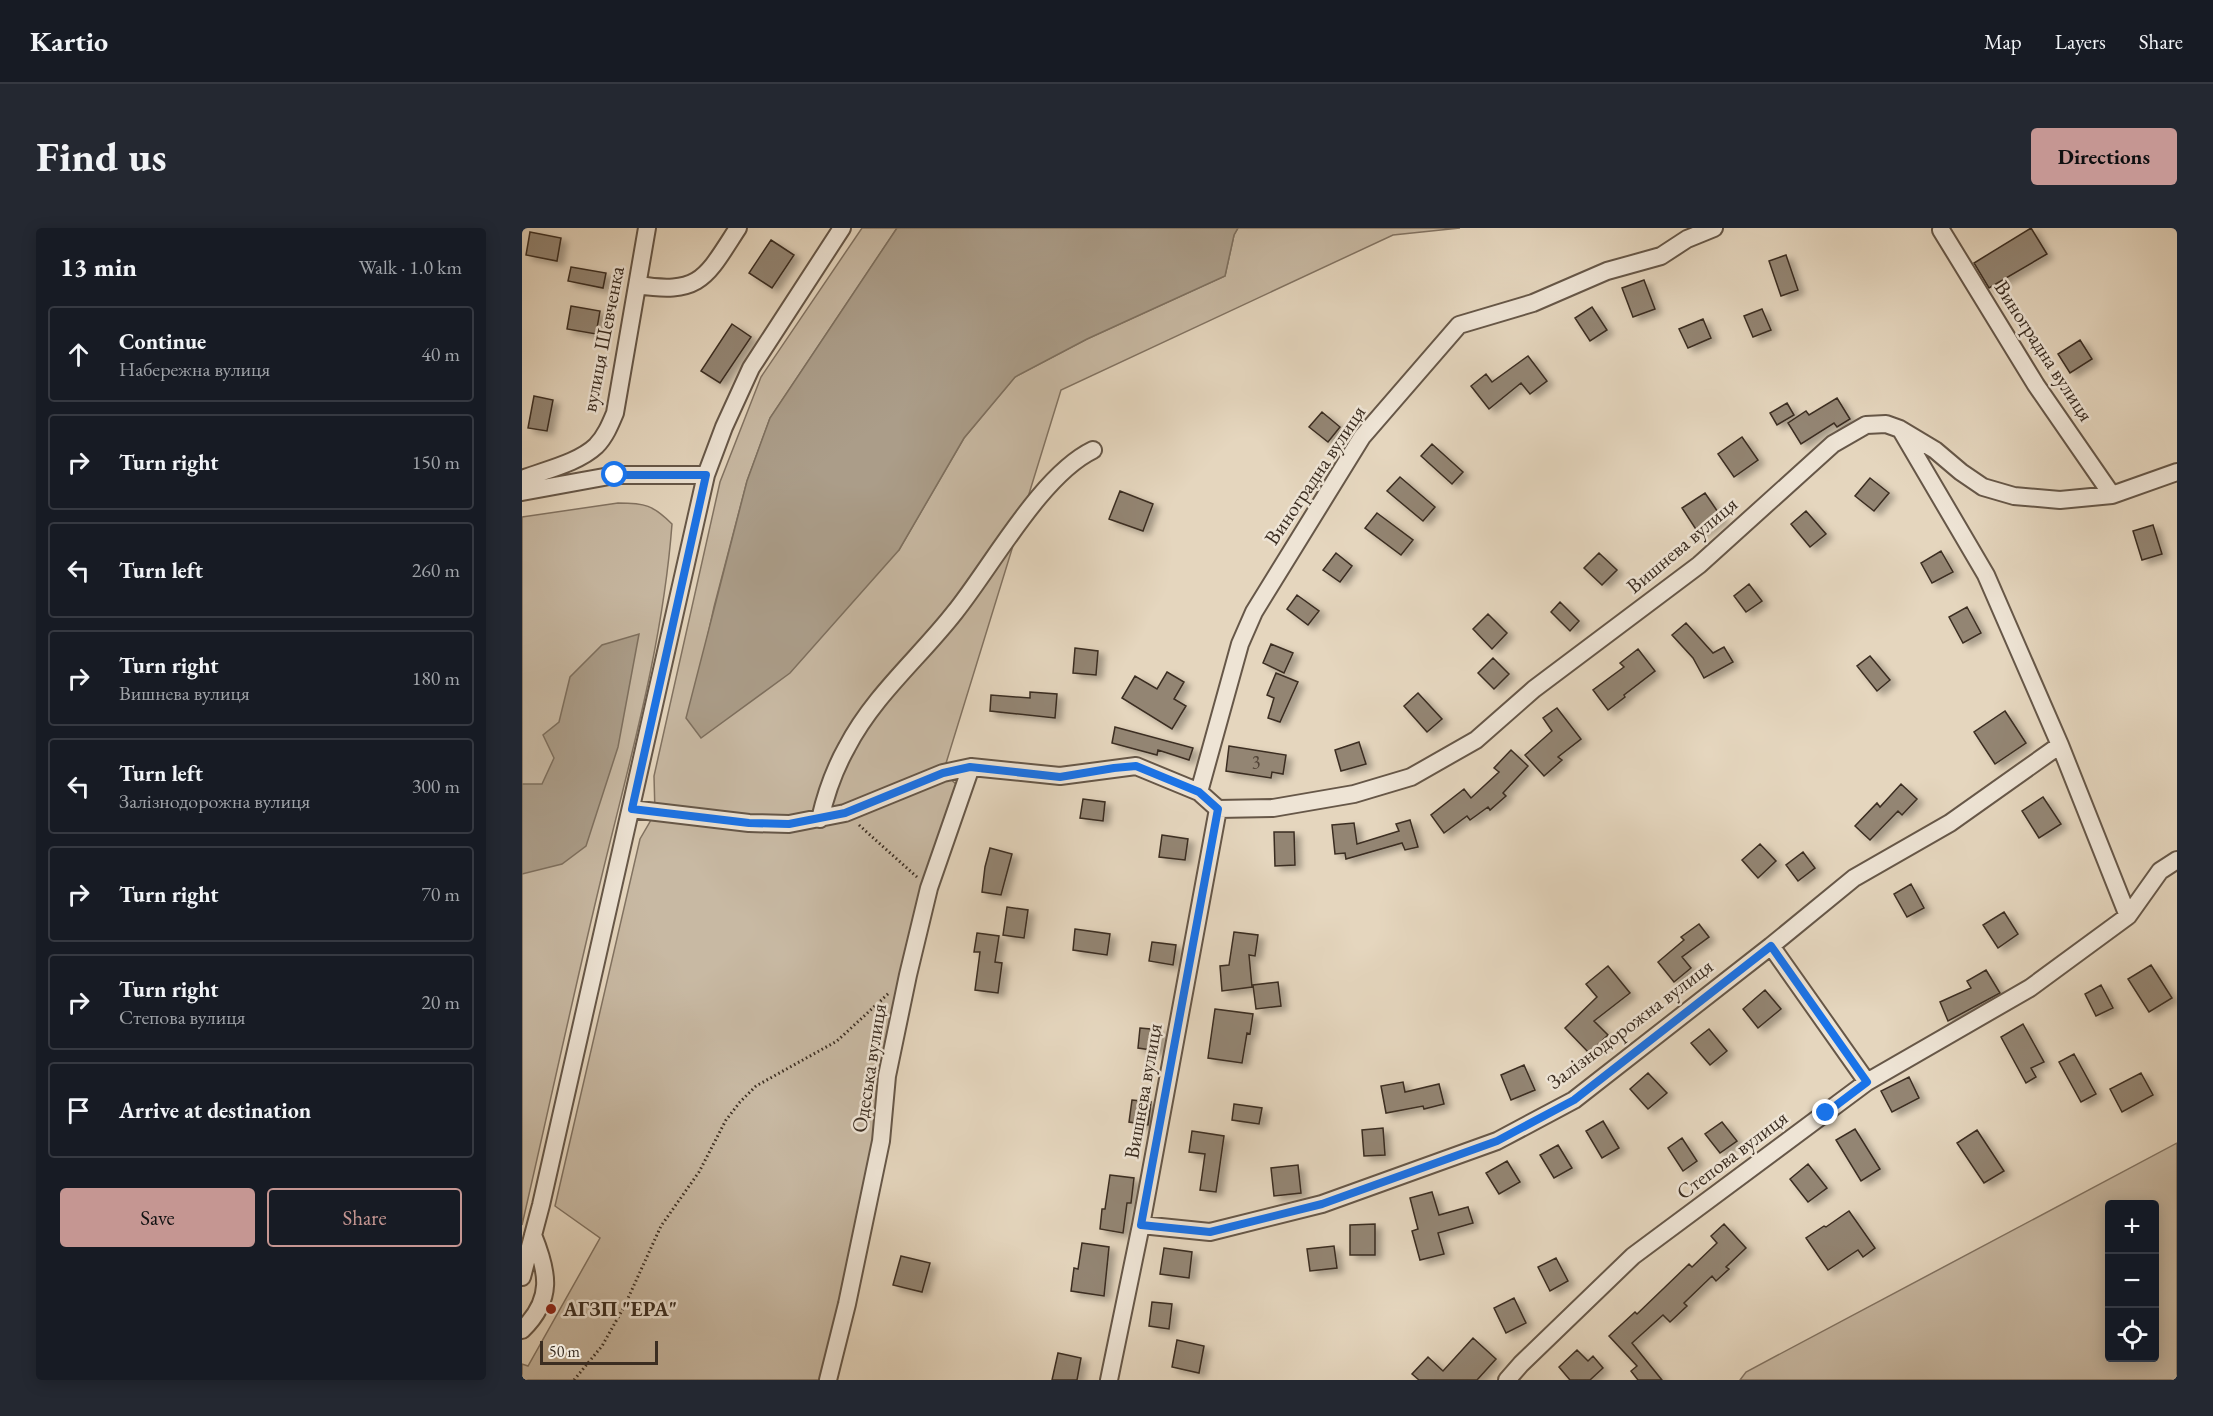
<!DOCTYPE html>
<html lang="en">
<head>
<meta charset="utf-8">
<style>
  body { margin:0; font-family:"EB Garamond",serif; background:#242831; color:#f1f3f6 }
  .controls { position:absolute; right:18px; bottom:18px; display:grid; overflow:hidden; border-radius:6px; box-shadow:0 3px 15px #0003 }
  .controls button { width:54px; height:54px; display:grid; place-items:center; padding:0; border:0; border-bottom:2px solid #363941; background:#171b24; color:#f1f3f6; font:30px sans-serif }
  .scale { position:absolute; left:18px; bottom:15px; width:118px; box-sizing:border-box; padding-left:6px; border:3px solid #3b2d21; border-top:0; font-size:16px; line-height:21px; white-space:nowrap; color:#3b2d21; -webkit-text-stroke:4px #eee4d5; paint-order:stroke }
  .stop { position:absolute; width:18px; height:18px; margin:-14px; border:4px solid #1a73e8; border-radius:50%; background:#fff }
  .stop.end { background:#1a73e8; border-color:#fff; box-shadow:0 2px 6px #0008 }
  .list { margin:0; padding:0; list-style:none }
  h2 { display:flex; justify-content:space-between; align-items:center; height:78px; margin:0; padding:0 24px; font-size:26px }
  h2 small { font-size:20px; font-weight:400; color:#9ea1a6 }
  .list li { display:grid; grid-template-columns:39px 1fr auto; gap:18px; align-items:center; box-sizing:border-box; height:96px; margin:0 12px 12px; padding:0 12px; border:2px solid #363941; border-radius:6px }
  .list b { display:block; font-size:22px; white-space:nowrap }
  .list p { margin:0; font-size:20px; white-space:nowrap; color:#9ea1a6 }
  .list em { font-size:20px; font-style:normal; color:#9ea1a6 }
  .actions { display:flex; gap:12px; padding:18px 24px }
  .actions a { flex:1; padding:14px 0; border:2px solid #c59692; border-radius:6px; text-align:center; font-size:21px; color:#c59692 }
  .actions .main { background:#c59692; color:#111 }
  .icon { flex:none; width:33px; height:33px; fill:none; stroke:currentColor; stroke-width:2; stroke-linecap:round; stroke-linejoin:round }
  .map { position:relative; flex:none; width:1655px; height:1152px; overflow:hidden; border-radius:6px }
  header { display:flex; align-items:center; gap:36px; box-sizing:border-box; height:84px; padding:0 30px; background:#171b24; border-bottom:2px solid #363941 }
  header strong { font-size:28px }
  nav { display:flex; gap:33px; margin-inline-start:auto; font-size:21px }
  .intro { display:flex; align-items:center; justify-content:space-between; box-sizing:border-box; height:144px; padding:0 36px }
  h1 { margin:0; font-size:42px }
  .button { padding:15px 27px; border-radius:6px; background:#c59692; color:#111; font-size:21px; font-weight:700 }
  main { display:flex; gap:36px; padding:0 36px }
  aside { flex:1; background:#171b24; border-radius:6px; box-shadow:0 3px 15px #0003 }
  .map>svg:first-child { display:block }
  .green { fill:#c8b9a3; stroke:#827362; stroke-width:1.5; fill-rule:evenodd }
  .water { fill:#ab9d89; stroke:#7e705f; stroke-width:1.5 }
  .building { fill:#938573; stroke:#3b2d21; stroke-width:1.5; filter:url(#shadow) }
  .lines { fill:none; stroke-linecap:round; stroke-linejoin:round }
  .minor-casing { stroke:#665748; stroke-width:20 }
  .path { stroke:#3b2d21; stroke-width:3; stroke-dasharray:1.5 3; stroke-linecap:butt }
  .minor { stroke:#eee4d5; stroke-width:16 }
  .route { stroke:#1a73e8; stroke-width:8 }
  .poi-dot { fill:#8f2418; stroke:#eee4d5; stroke-width:2 }
  .labels { text-anchor:middle; stroke-width:5; stroke-linejoin:round; paint-order:stroke }
  .number-label { font-size:18px; fill:#514336 }
  .street-label { font-size:21px; fill:#3b2d21; stroke:#eee4d5 }
  .poi-label { font-size:21px; font-weight:bold; fill:#3b2d21; stroke:#eee4d5; text-anchor:start }
</style>
</head>
<body>
<header>
<strong>Kartio</strong>
<nav><a>Map</a><a>Layers</a><a>Share</a></nav>
</header>
<div class="intro"><h1>Find us</h1><a class="button">Directions</a></div>
<main>
<aside>
<h2>13 min<small>Walk · 1.0 km</small></h2>
<ul class="list">
<li><svg class="icon" aria-label="ahead" viewBox="0 0 24 24"><path d="M12 20V5M6 11l6-6 6 6"/></svg><div><b>Continue</b><p>Набережна вулиця</p></div><em>40 m</em></li>
<li><svg class="icon" aria-label="right" viewBox="0 0 24 24"><path d="M7 20v-9h11M14 6l5 5-5 5"/></svg><div><b>Turn right</b></div><em>150 m</em></li>
<li><svg class="icon" aria-label="left" viewBox="0 0 24 24"><path d="M17 20v-9H6M10 6l-5 5 5 5"/></svg><div><b>Turn left</b></div><em>260 m</em></li>
<li><svg class="icon" aria-label="right" viewBox="0 0 24 24"><path d="M7 20v-9h11M14 6l5 5-5 5"/></svg><div><b>Turn right</b><p>Вишнева вулиця</p></div><em>180 m</em></li>
<li><svg class="icon" aria-label="left" viewBox="0 0 24 24"><path d="M17 20v-9H6M10 6l-5 5 5 5"/></svg><div><b>Turn left</b><p>Залізнодорожна вулиця</p></div><em>300 m</em></li>
<li><svg class="icon" aria-label="right" viewBox="0 0 24 24"><path d="M7 20v-9h11M14 6l5 5-5 5"/></svg><div><b>Turn right</b></div><em>70 m</em></li>
<li><svg class="icon" aria-label="right" viewBox="0 0 24 24"><path d="M7 20v-9h11M14 6l5 5-5 5"/></svg><div><b>Turn right</b><p>Степова вулиця</p></div><em>20 m</em></li>
<li><svg class="icon" aria-label="arrive" viewBox="0 0 24 24"><path d="M6 21V4h12l-3 4 3 4H6"/></svg><div><b>Arrive at destination</b></div></li>
</ul>
<div class="actions"><a class="main">Save</a><a>Share</a></div>
</aside>
<div class="map">
<svg width="1655" height="1152" viewBox="0 0 1655 1152">
  <defs>
    <filter id="shadow"><feDropShadow dx="6" dy="4" stdDeviation="3" flood-color="#0004"/></filter>
  </defs>
  <rect width="100%" height="100%" fill="#e5d6be"/>
  <filter id="stains"><feTurbulence type="fractalNoise" baseFrequency=".00333" numOctaves="4"/><feColorMatrix values="0 0 0 0 .2 0 0 0 0 .09 0 0 0 0 .02 0 0 0 .5 -.17"/></filter>
  <radialGradient id="worn" r=".72"><stop offset=".6" stop-color="#630" stop-opacity="0"/><stop offset="1" stop-color="#630" stop-opacity=".3"/></radialGradient>
  <path class="green" d="M340,0H375L248,190L225,253L192,379L178,443L377,322L442,210L493,149L565,111L703,48L712,7L716,0H938L871,7L539,162L421,545L440,561L407,660L306,1152H0V1136L6,1138L78,1010L33,978L118,611L133,585L132,548L198,254L239,149Z
    M96,275C123,275 131,277 150,296C141,416 108,531 80,647C52,763 27,880 0,997V289Z
    M1655,915V1152H1218L1224,1144ZM1588,976H1632V1130H1588Z"/>
  <path class="water" d="M375,0H716L712,7L703,48L565,111L493,149L442,210L377,322L268,445L179,510L164,490L225,253L248,190Z
    M117,406L96,519L64,618L40,636L0,646V556H20L32,530L21,507L37,494L48,449L80,417Z"/>
  <path class="building" d="M1509,0L1525,26L1467,60L1452,35Z
    M8,4L39,10L35,33L4,27Z
    M249,12L272,27L250,60L227,45Z
    M1264,27L1276,62L1259,68L1247,33Z
    M49,39L84,45L81,60L46,53Z
    M1122,52L1133,81L1111,89L1100,60Z
    M49,78L78,83L74,106L45,101Z
    M1070,79L1085,102L1068,113L1053,90Z
    M1240,81L1249,102L1231,109L1222,88Z
    M1181,91L1189,110L1166,120L1157,101Z
    M210,96L229,109L198,155L179,143Z
    M1558,112L1570,131L1548,145L1536,126Z
    M1006,128L1025,153L1008,166L999,155L967,181L949,158L964,146L970,154Z
    M12,168L31,172L25,203L6,200Z
    M1315,170L1328,191L1315,199L1312,195L1279,216L1266,195L1284,183L1287,187Z
    M1265,175L1272,187L1255,197L1248,185Z
    M800,184L818,199L806,214L787,199Z
    M1220,209L1236,232L1212,249L1196,226Z
    M910,216L941,244L930,256L899,228Z
    M878,249L913,279L901,293L865,263Z
    M1348,250L1367,265L1352,283L1333,268Z
    M598,263L631,276L621,303L587,291Z
    M1183,265L1200,290L1177,306L1160,280Z
    M1284,283L1304,306L1288,319L1269,296Z
    M855,285L891,312L879,327L843,300Z
    M1631,297L1640,326L1620,332L1611,303Z
    M1419,323L1431,344L1410,355L1399,335Z
    M814,325L830,338L818,354L801,342Z
    M1077,325L1095,342L1080,357L1062,340Z
    M1227,356L1240,373L1224,384L1212,368Z
    M775,367L797,383L786,397L765,381Z
    M1038,374L1057,393L1048,403L1029,384Z
    M1445,379L1459,405L1441,415L1427,389Z
    M966,386L985,405L970,421L951,401Z
    M1164,395L1191,425L1202,419L1211,434L1182,450L1171,430L1150,407Z
    M749,416L771,425L762,445L741,435Z
    M553,420L576,423L574,447L551,445Z
    M1116,421L1133,443L1102,467L1103,469L1086,482L1071,462L1102,439L1098,435Z
    M1348,428L1368,452L1355,463L1335,438Z
    M971,430L987,446L972,461L956,445Z
    M645,444L662,454L652,471L664,478L650,501L600,470L613,448L635,461Z
    M754,445L776,454L758,494L746,490L752,470L745,467Z
    M508,464L535,466L533,490L468,483L469,467L508,470Z
    M896,465L920,491L905,504L882,478Z
    M1035,480L1059,511L1036,529L1040,532L1022,548L1003,527L1030,503L1021,490Z
    M1483,483L1504,515L1473,536L1452,504Z
    M593,499L671,520L667,532L636,522L635,527L590,515Z
    M837,514L844,536L819,543L813,522Z
    M707,518L764,527L761,546L750,544L749,550L704,543Z
    M989,522L1006,538L981,565L984,568L968,582L966,579L948,592L945,588L922,605L909,587L942,561L949,570L977,544L972,540Z
    M1379,556L1395,571L1380,587L1376,583L1348,612L1333,598L1355,575L1358,579Z
    M1521,569L1539,596L1517,610L1500,583Z
    M561,571L583,574L581,593L558,590Z
    M888,592L896,619L883,622L880,615L824,631L823,625L813,626L810,597L832,595L835,616L877,603L874,596Z
    M752,604H772L773,637L753,638Z
    M640,607L666,611L663,632L637,629Z
    M1238,616L1254,633L1236,650L1220,632Z
    M468,620L490,626L479,667L460,664L463,639Z
    M1281,624L1293,640L1276,653L1264,637Z
    M1389,656L1402,680L1385,689L1372,666Z
    M485,679L506,682L502,710L481,707Z
    M1482,684L1496,706L1476,720L1461,697Z
    M1177,696L1187,709L1160,729L1169,740L1152,754L1136,734L1162,712L1159,709Z
    M553,701L588,706L585,727L551,722Z
    M712,704L736,707L733,728L727,727L730,759L700,763L698,738L707,737Z
    M455,705L477,708L473,734L480,735L476,765L453,762L458,724H452Z
    M630,714L654,717L651,737L627,733Z
    M1629,737L1650,770L1627,784L1606,751Z
    M1086,738L1108,765L1072,793L1086,807L1067,825L1043,800L1075,769L1064,756Z
    M1464,742L1478,765L1426,793L1418,774L1449,760L1445,753Z
    M756,754L759,778L734,781L731,757Z
    M1579,757L1591,780L1574,788L1563,766Z
    M1243,762L1259,781L1236,800L1221,781Z
    M693,781L731,786L728,806L725,805L720,835L686,830Z
    M1501,796L1522,834L1509,840L1514,849L1504,855L1479,809Z
    M618,800L639,802L636,823L616,820Z
    M1187,801L1205,823L1188,837L1169,815Z
    M1552,826L1574,866L1559,874L1537,834Z
    M1002,837L1013,862L989,872L979,847Z
    M1126,845L1145,865L1126,881L1108,861Z
    M1619,845L1631,867L1600,884L1588,861Z
    M1387,849L1397,870L1370,884L1359,863Z
    M881,854L883,864L917,856L922,876L902,881L901,878L864,885L859,858Z
    M610,872L629,874L626,897L607,894Z
    M712,876L740,880L737,896L710,892Z
    M1081,893L1097,920L1080,930L1064,903Z
    M1200,894L1215,913L1198,925L1183,906Z
    M861,900L863,927L842,928L840,902Z
    M1333,901L1358,941L1339,953L1314,912Z
    M1455,902L1482,943L1462,955L1435,915Z
    M670,903L702,908L694,964L678,962L683,926L667,924Z
    M1160,910L1175,933L1161,943L1146,920Z
    M1036,917L1050,940L1032,950L1018,927Z
    M985,933L998,954L977,966L964,945Z
    M1286,936L1305,960L1286,974L1268,951Z
    M776,937L779,965L752,968L749,940Z
    M588,947L612,950L609,975H605L601,1005L578,1001L580,981H583Z
    M910,964L917,987L946,979L951,995L916,1005L922,1026L898,1032L890,1003L896,1001L888,970Z
    M1327,983L1353,1020L1341,1029L1336,1022L1306,1042L1284,1010L1302,998L1304,999Z
    M853,996V1027H828V997Z
    M1202,996L1224,1020L1204,1039L1207,1041L1194,1053L1190,1048L1162,1075L1165,1078L1148,1094L1141,1087L1110,1115L1140,1152H1116L1109,1143L1115,1138L1087,1108L1113,1084L1115,1086L1167,1036L1170,1039L1195,1015L1189,1008Z
    M560,1015L587,1019L582,1068L549,1063L552,1040L556,1041Z
    M812,1018L815,1040L788,1043L785,1021Z
    M642,1020L670,1024L667,1050L638,1046Z
    M379,1028L408,1035L400,1064L371,1057Z
    M1034,1030L1046,1053L1028,1063L1016,1039Z
    M992,1070L1004,1095L984,1105L972,1080Z
    M630,1074L650,1076L647,1101L627,1098Z
    M951,1110L974,1131L955,1152H897L890,1146L906,1129L921,1143Z
    M655,1112L682,1118L677,1145L650,1139Z
    M1055,1122L1066,1133L1071,1128L1081,1140L1068,1152H1048L1037,1139Z
    M536,1125L559,1130L555,1152H530Z"/>
  <g class="lines">
    <g class="minor-casing">
      <path id="minor" d="M1419,2L1514,157L1590,267
        M116,57C179,67 184,49 216,0
        M1380,204L1464,347L1538,517L1606,688
        M0,251C23,242 56,235 74,218C83,209 88,197 93,185L125,0
        M0,264L93,247H184
        M677,564L718,416L732,384L840,209L937,97L1011,75L1085,43L1139,28L1165,11L1192,0
        M109,581L227,595L267,596L323,585L421,545L449,539L538,548L614,538L677,564L696,581L751,580L832,566L889,549L954,512L1012,461L1177,337L1311,216L1344,197L1364,196L1378,201L1413,222L1439,244L1461,259L1492,268L1538,272L1590,267L1655,244
        M298,591C304,565 312,542 325,519C352,467 398,429 433,384C470,338 519,247 571,222
        M1249,718L1345,854
        M619,997L688,1004L800,976L975,913L1052,872L1249,718L1332,650L1428,595L1538,517
        M0,1049L19,977L184,247L202,199L229,140L320,0
        M0,1102C32,1071 26,1044 11,1007
        M306,1152L325,1076L359,913L365,848L386,747L407,660L449,539
        M587,1152L619,997L696,581
        M985,1152L999,1136L1111,1028L1345,854L1508,760L1606,688L1638,643L1655,632"/>
    </g>
    <path class="path" d="M337,597L395,649
      M52,1152L80,1118L102,1079L139,998L177,944L204,892L218,874L234,858L315,813L367,765"/>
    <use href="#minor" class="minor"/>
  </g>
  <g class="lines">
    <path class="route" d="M93,247H184L110,581L227,595L267,596L323,585L421,545L448,539L538,549L592,540L614,538L677,564L696,581L619,997L688,1004L800,976L975,913L1052,872L1249,718L1345,854L1304,885"/>
  </g>
  <circle class="poi-dot" cx="29" cy="1081" r="6"/>
  <g class="labels">
    <g class="number-label">
      <text x="734" y="541">3</text>
    </g>
    <g class="street-label">
      <text transform="translate(81 111) rotate(-79)" y="7">вулиця Шевченка</text>
      <text transform="translate(1522 123) rotate(57)" y="7">Виноградна вулиця</text>
      <text transform="translate(793 247) rotate(-56)" y="7">Виноградна вулиця</text>
      <text transform="translate(1160 317) rotate(-40)" y="7">Вишнева вулиця</text>
      <text transform="translate(1108 796) rotate(-37)" y="7">Залізнодорожна вулиця</text>
      <text transform="translate(347 840) rotate(-81)" y="7">Одеська вулиця</text>
      <text transform="translate(621 863) rotate(-80)" y="7">Вишнева вулиця</text>
      <text transform="translate(1210 927) rotate(-37)" y="7">Степова вулиця</text>
    </g>
    <g class="poi-label">
      <text x="41" y="1088">АГЗП "ЕРА"</text>
    </g>
  </g>
  <rect width="100%" height="100%" filter="url(#stains)"/>
  <rect width="100%" height="100%" fill="url(#worn)"/>
</svg>
<div class="controls">
<button>+</button>
<button>−</button>
<button><svg class="icon" aria-label="locate" viewBox="0 0 24 24"><circle cx="12" cy="12" r="6"/><path d="M12 2v4M12 18v4M2 12h4M18 12h4"/></svg></button>
</div>
<div class="scale">50 m</div>
<div class="stop" style="left:93px;top:247px"></div>
<div class="stop end" style="left:1304px;top:885px"></div>
</div>
</main>
</body>
</html>
